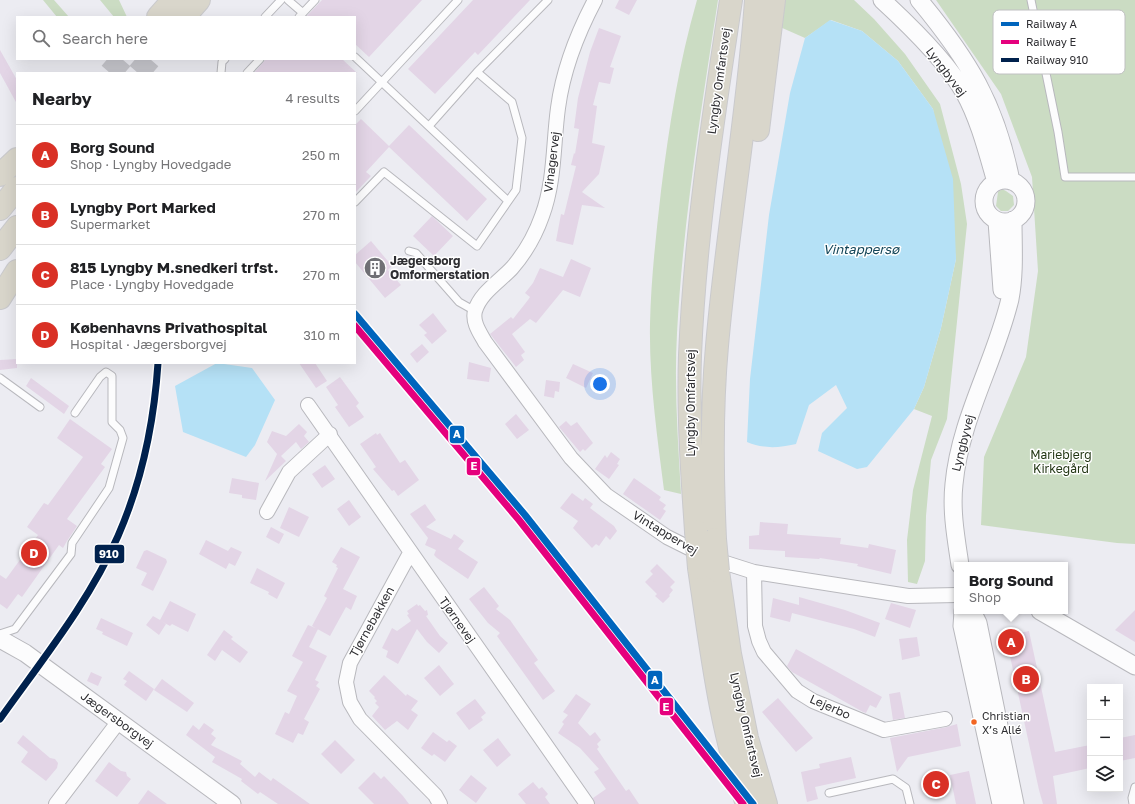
<!DOCTYPE html>
<html lang="en">
<head>
<meta charset="utf-8">
<style>
  body { margin:0; font-family:"Golos Text",sans-serif; background:#f2f2f2; color:#202124 }
  .controls { position:absolute; right:12px; bottom:12px; display:grid; overflow:hidden; border-radius:0px; box-shadow:0 4px 16px #0002 }
  .controls button { width:36px; height:36px; display:grid; place-items:center; padding:0; border:0; border-bottom:1px solid #e0e0e0; background:#fff; color:#202124; font:20px sans-serif }
  .you { position:absolute; left:600px; top:384px; width:14px; height:14px; margin:-10px; border:3px solid #fff; border-radius:50%; background:#1a73e8; box-shadow:0 0 0 6px #1a73e833 }
  .badge { display:grid; place-items:center; width:26px; height:26px; border-radius:50%; background:#d93025; color:#fff; font-size:13px; font-weight:700 }
  .pin { position:absolute; translate:-50% -50%; border:2px solid #fff; box-shadow:0 1px 4px #0006 }
  .popup { position:absolute; left:954px; top:562px; width:114px; height:52px; box-sizing:border-box; display:grid; place-content:center; border-radius:0px; background:#fff; filter:drop-shadow(0 1px 3px #0005); font-size:13px; white-space:nowrap; color:#757577 }
  .popup b { font-size:15px; color:#202124 }
  .popup::after { content:''; position:absolute; left:50%; top:100%; margin-left:-8px; border:8px solid transparent; border-top-color:#fff }
  .list { margin:0; padding:0; list-style:none }
  h2 { display:flex; justify-content:space-between; align-items:center; height:52px; margin:0; padding:0 16px; font-size:17px }
  h2 small { font-size:13px; font-weight:400; color:#757577 }
  .list li { display:grid; grid-template-columns:26px 1fr auto; gap:12px; align-items:center; box-sizing:border-box; height:60px; padding:0 16px; border-top:1px solid #e0e0e0 }
  .list b { display:block; font-size:15px; white-space:nowrap }
  .list p { margin:0; font-size:13px; white-space:nowrap; color:#757577 }
  .list em { font-size:13px; font-style:normal; color:#757577 }
  .icon { flex:none; width:22px; height:22px; fill:none; stroke:currentColor; stroke-width:2; stroke-linecap:round; stroke-linejoin:round }
  .map { position:relative; flex:none; width:1135px; height:804px; overflow:hidden }
  .search { position:absolute; background:#fff; box-shadow:0 4px 16px #0002; left:16px; top:16px; width:340px; height:44px; display:flex; align-items:center; gap:10px; box-sizing:border-box; padding:0 14px; border-radius:0px; color:#757577; font-size:15px }
  .panel { position:absolute; background:#fff; box-shadow:0 4px 16px #0002; left:16px; top:72px; width:340px; height:292px; border-radius:0px }
  .map>svg:first-child { display:block }
  .green { fill:#cbdcc3 }
  .water { fill:#b5e1f6 }
  .building { fill:#e3d5e6 }
  .lines { fill:none; stroke-linecap:round; stroke-linejoin:round }
  .motorway-tunnel { stroke:#c6c6cc; stroke-width:22; stroke-dasharray:22 11; stroke-linecap:butt }
  .service-casing { stroke:#b8b8bd; stroke-width:9 }
  .minor-casing { stroke:#b8b8bd; stroke-width:16 }
  .tertiary-casing { stroke:#b8b8bd; stroke-width:19 }
  .motorway-casing { stroke:#cacacd; stroke-width:24 }
  .service { stroke:#fcfcfd; stroke-width:7 }
  .minor { stroke:#fcfcfd; stroke-width:14 }
  .tertiary { stroke:#fcfcfd; stroke-width:17 }
  .motorway { stroke:#d9d6cb; stroke-width:22 }
  .motorway-bridge-casing { stroke:#cacacd; stroke-width:24; stroke-linecap:butt }
  .motorway-bridge { stroke:#d9d6cb; stroke-width:22 }
  .rail-1-casing { stroke:#fff; stroke-width:10 }
  .rail-2-casing { stroke:#fff; stroke-width:10 }
  .rail-3-casing { stroke:#fff; stroke-width:10 }
  .rail-1 { stroke:#0065bd; stroke-width:7 }
  .rail-2 { stroke:#e5007d; stroke-width:7 }
  .rail-3 { stroke:#00214d; stroke-width:7 }
  .bus-dot { fill:#f26522; stroke:#fff; stroke-width:1.5 }
  .labels { text-anchor:middle; stroke-width:3; stroke-linejoin:round; paint-order:stroke }
  .bus-label { font-size:11px; fill:#2e2e32; stroke:#fff; text-anchor:start }
  .street-label { font-size:12px; fill:#2e2e32; stroke:#fff }
  .poi-label { font-size:12px; font-weight:bold; fill:#2e2e32; stroke:#fff; text-anchor:start }
  .park-label { font-size:12px; fill:#233715; stroke:#fff }
  .water-label { font-size:13px; font-style:italic; fill:#134659; stroke:#fff }
  .key { fill:#fff; stroke:#c0c0c2; stroke-width:1 }
  .key-label { font-size:11px; fill:#2e2e32 }
  .line-badge { stroke:#fff; stroke-width:1.5 }
  .badge-label { font-size:11px; text-anchor:middle; font-weight:bold; fill:#fff }
</style>
</head>
<body>
<div class="map">
<svg width="1135" height="804" viewBox="0 0 1135 804">
  <rect width="100%" height="100%" fill="#ececf2"/>
  <path class="green" d="M43,0H54L69,17H57Z
    M100,0H119L127,17H114Z
    M697,0H718C701,111 683,221 677,333C674,387 678,441 681,494L664,490C657,435 649,379 650,324C651,279 656,235 661,191C669,127 679,62 697,0Z
    M783,0H854L874,19L905,54L940,104L961,184L967,224L947,419L931,460L926,516L925,561L917,584L908,582L907,540L913,490L932,416L914,409L924,387L941,328L956,259L933,109L898,61L862,31L831,20L805,38L780,27Z
    M936,0H1135V544L1117,543L981,525L984,457L1026,357L1038,271L1032,177L1001,94Z
    M1002,189L1006,191L1013,196L1014,205L1008,211H1001L996,206L998,192Z"/>
  <path class="water" d="M830,20L862,31L898,61L933,109L953,179L956,259L941,328L924,387L914,409L867,467L857,469L818,451L822,433L847,408L836,385L809,405L796,444C778,448 764,449 747,442L750,379L769,215L790,93L805,38Z
    M217,363L252,368L275,400L255,445L246,457L183,432L175,386Z"/>
  <path class="building" d="M322,0H422L369,57L355,44V17H306Z
    M473,0H530L478,55L475,52L435,94L408,69Z
    M619,0H637L629,15L615,8Z
    M599,28L621,36L610,67L614,68L610,84L599,82L593,105L597,106L592,143L605,146L599,174L582,192L605,208L582,205L573,245L556,241L561,214L564,215L576,166L571,165L574,153L575,154L579,129L574,128L578,98L590,52Z
    M0,50L17,80V104L0,73Z
    M266,59H342L357,73H254Z
    M361,119L389,146L409,125L487,199L467,221L389,147L366,172L371,176L355,193V125Z
    M432,216L453,236L434,256L413,236Z
    M371,241L392,266L388,270L401,285L385,298L355,262V255Z
    M571,259L591,268L580,297L563,290L536,323L530,319L512,334L525,352L521,355L524,360L516,367L490,334L511,317L513,319L528,300L530,297L525,293L533,283L540,268L563,277Z
    M433,313L447,331L432,344L424,335L427,333L419,325Z
    M422,344L429,352L417,363L410,354Z
    M17,359V368L0,370V360Z
    M469,362L491,368L489,382L467,379Z
    M299,363H315L327,381L316,388Z
    M573,364L593,373L586,388L566,378Z
    M340,377L359,403L356,406L364,417L349,427L335,407L338,405L326,387Z
    M31,378L69,406L64,414L26,386Z
    M546,380L560,382L559,392L555,391L554,398L544,396Z
    M516,414L529,430L517,439L505,424Z
    M70,419L112,449L101,464L105,467L67,519L77,526L67,541L63,548L59,545L22,597L18,594L7,609L0,604V575L6,579L38,535L27,527L44,503L48,505L83,457L57,438Z
    M566,421L571,426L577,422L593,443L585,451L583,449L580,452L559,427Z
    M299,424L307,432L304,436L309,442L301,449L296,442L281,456L286,461L265,481L277,454L267,442L272,431L286,436Z
    M376,433L377,435L380,433L400,463L405,460L419,480L398,496L394,490L392,491L373,469L376,467L360,444Z
    M611,452L620,459L617,464L619,465L609,479L595,469L605,455L607,458Z
    M325,465L335,479L322,488L312,474Z
    M232,478L259,483L256,500L242,498V495L229,493Z
    M634,478L661,497L659,500L666,505L663,509L666,511L660,520L623,494Z
    M572,493L583,501L585,498L593,504L590,508L614,526L617,531L610,540L606,536L599,546L596,544L592,548L573,528L578,521L560,508Z
    M349,500L361,517L349,526L337,509Z
    M425,504L436,520L426,527L451,539L454,534L464,541L458,549L478,562L468,579L437,558L434,555L436,550L425,545L428,538L410,514Z
    M289,507L309,517L299,537L280,528Z
    M760,522L788,524L787,534L841,538L840,544L868,548L869,544L896,550L891,574L857,566L858,564L820,558L819,559L785,557V551L749,549V536L759,535Z
    M271,527L284,534L279,544L266,537Z
    M206,540L228,551L231,547L242,552L235,566L229,563L226,569L199,554Z
    M341,547L360,557L343,589L357,596L351,610L346,607L330,636L312,626L327,598L324,596L338,568L336,567L337,565L332,562Z
    M147,550L166,559L167,562L153,591L141,585L147,573L136,568L144,551Z
    M657,564L675,582L670,587L673,590L669,595L670,596L663,603L655,596L657,594L645,582L653,574L650,571Z
    M257,568L285,583L277,599L268,594L269,592L250,583Z
    M484,587L499,606L496,609L510,620L538,660L534,663L555,691L543,700L497,636L500,633L488,623L469,599Z
    M799,597L845,610L880,623L875,637L854,629L792,613L790,622L770,617L773,598L799,605Z
    M170,601L196,614L188,632L172,624L170,626L161,621L166,624L159,635L146,625L153,616L160,620Z
    M891,603L916,610L910,628L885,619Z
    M417,604L418,606L420,605L425,611L427,610L428,615L426,616L440,636L448,643L439,653L427,642L417,629L398,664L386,657L388,651L382,648L392,628L397,631L411,621L407,615L409,614L407,611Z
    M1135,610V642L1115,630Z
    M101,618L133,633L127,646L102,634L103,632L96,629Z
    M308,625L318,629L309,647L327,656L315,680L319,682L316,686L320,689L304,719L309,722L303,735L298,733L293,743L275,734L285,712L289,714L297,696L287,691L303,662L292,656Z
    M224,630L233,637L231,639L248,652L240,663L222,650L215,661L207,655Z
    M1018,630L1019,633L1029,631L1055,752L1090,745V768L1053,776L1057,804H1043L1039,790L1005,633Z
    M917,637L920,656L902,660L899,639Z
    M796,649L882,697L876,708L870,705L866,713L863,712L792,672L787,666Z
    M439,665L454,684L440,696L424,678Z
    M129,671L154,689L146,701L124,685L127,681L123,679Z
    M91,672L102,677L98,686L87,681Z
    M384,675L406,696L407,694L418,701L411,710L418,715L408,730L397,721L385,730L372,716L379,707L375,703L377,701L374,698L375,697L369,691Z
    M162,679L194,703L187,712L154,690Z
    M900,692L905,718L893,720L889,694Z
    M576,694L591,704L578,723L590,736L595,732L601,740L597,744L599,747L597,749L626,791L629,789L639,804H595L593,798L606,789L594,772L599,769L580,748L558,733L564,724L562,722L568,715L563,712Z
    M778,698L813,738L796,752L762,712Z
    M475,699L486,713L481,717L483,720L469,730L456,713Z
    M204,723L214,730L211,734L216,738L211,745L242,761L240,764L255,777L259,772L271,781L273,778L310,804H278L260,792L258,794L241,781L242,779L212,762L215,757L186,735L193,725L199,730Z
    M957,724L961,746L908,757L897,772L890,738L947,727Z
    M433,732L447,742L449,740L457,746L445,762L434,754L432,756L421,748Z
    M23,735L50,758L55,759L58,763L57,768L46,781L21,762L28,752L17,743Z
    M1135,735V758L1120,761V738Z
    M498,738L511,755L497,767L483,750Z
    M335,740L355,760L341,774L321,754Z
    M851,757L856,778L815,787L818,799L807,802L801,772L820,768L819,764Z
    M109,762L121,771L126,772L127,776L131,779L117,797L95,781Z
    M969,771L976,804H956L950,775Z
    M374,772L381,779L384,776L403,796L409,804H374L358,788Z
    M471,775L487,788L476,803L459,790Z
    M533,782L539,789L542,787L548,794L545,797L550,804H526L518,794Z
    M148,790L167,804H138Z"/>
  <g class="lines">
    <path class="motorway-tunnel" d="M110,73L122,59
      M138,73L150,59"/>
    <g class="service-casing">
      <path id="service" d="M288,0L303,13
        M1031,0L1058,132L1065,177H1135
        M265,17L281,0
        M299,17L315,0
        M355,57L508,201
        M221,73L222,62L225,59
        M247,73L260,59
        M355,111L458,0
        M429,126L477,72L548,0
        M355,202L384,172L477,246L516,190L522,138L512,102L477,72
        M409,251L416,253L459,302L475,311
        M0,378L40,407
        M0,634L15,629L71,554L72,543L109,488L123,438L120,430L112,422V376L106,372L100,377L75,413
        M829,793L893,779L906,788L910,804
        M1133,804L1132,798L1135,787"/>
    </g>
    <g class="minor-casing">
      <path id="minor" d="M595,0C577,34 563,70 558,108C553,145 555,181 542,216C536,233 525,253 512,268C500,281 480,293 475,311C472,322 480,333 485,342L571,458L606,495L667,537L707,557L754,572L908,596L957,595
        M308,405L587,804
        M267,512L289,472L330,434
        M410,553L350,663L346,682L350,702L360,719L435,795L440,804
        M754,572L755,626L759,641L764,652L797,691L813,701L884,730L945,719
        M56,804L119,721"/>
    </g>
    <g class="tertiary-casing">
      <path id="tertiary" d="M882,0C907,23 947,62 964,92C979,119 987,151 996,182
        M919,0C968,59 996,104 1011,181
        M984 201a21 21 0 1 1 42 0a21 21 0 1 1-42 0Z
        M997,221L1002,290
        M960,565C956,538 951,511 954,484C960,419 995,362 1010,299C1015,273 1013,246 1013,220
        M963,611L962,626L1001,804
        M972,611L978,623L1015,804
        M1040,611L1135,666
        M0,639L25,653L232,804"/>
    </g>
    <g class="motorway-casing">
      <path id="motorway" d="M158,17L173,0
        M184,17L199,0
        M758,130L774,0
        M0,175L17,159
        M0,209L17,188
        M0,249L17,227
        M0,298L17,271
        M696,531C692,473 688,414 690,355C695,236 713,118 731,0
        M715,539C712,473 711,411 717,346C727,230 748,116 756,0
        M699,568C711,647 720,729 747,804
        M718,571L730,654L747,738L766,804"/>
    </g>
    <use href="#service" class="service"/>
    <use href="#minor" class="minor"/>
    <use href="#tertiary" class="tertiary"/>
    <use href="#motorway" class="motorway"/>
    <g class="motorway-bridge-casing">
      <path id="motorway-bridge" d="M696,531L699,568
        M715,539L718,571"/>
    </g>
    <use href="#motorway-bridge" class="motorway-bridge"/>
    <g class="rail-1-casing">
      <path id="rail-1" d="M355,314L525,515L753,804"/>
    </g>
    <g class="rail-2-casing">
      <path id="rail-2" d="M355,326L519,520L743,804"/>
    </g>
    <g class="rail-3-casing">
      <path id="rail-3" d="M0,719C42,660 89,602 118,536C142,481 154,423 158,363"/>
    </g>
    <use href="#rail-1" class="rail-1"/>
    <use href="#rail-2" class="rail-2"/>
    <use href="#rail-3" class="rail-3"/>
  </g>
  <defs>
    <g id="building-disc" transform="scale(1.15)"><circle r="9.5" fill="#707075" stroke="#fff"/><path d="M-4-6H4V6H1V3H-1V6H-4ZM-2.5-4.3h1.7v1.8h-1.7ZM.8-4.3h1.7v1.8H.8ZM-2.5-1h1.7V.8h-1.7ZM.8-1h1.7V.8H.8Z" fill="#fff"/></g>
  </defs>
  <g fill-rule="evenodd">
    <use href="#building-disc" x="375" y="268"/>
  </g>
  <circle class="bus-dot" cx="974" cy="722" r="3.5"/>
  <g class="labels">
    <g class="bus-label">
      <text x="982" y="720">Christian<tspan x="982" dy="14">X’s Allé</tspan></text>
    </g>
    <g class="street-label">
      <text transform="translate(946 72) rotate(53)" y="4">Lyngbyvej</text>
      <text transform="translate(719 81) rotate(-82)" y="4">Lyngby Omfartsvej</text>
      <text transform="translate(552 162) rotate(-83)" y="4">Vinagervej</text>
      <text transform="translate(691 403) rotate(-90)" y="4">Lyngby Omfartsvej</text>
      <text transform="translate(963 443) rotate(-76)" y="4">Lyngbyvej</text>
      <text transform="translate(665 533) rotate(31)" y="4">Vintappervej</text>
      <text transform="translate(457 620) rotate(55)" y="4">Tjørnevej</text>
      <text transform="translate(372 622) rotate(-61)" y="4">Tjørnebakken</text>
      <text transform="translate(830 707) rotate(24)" y="4">Lejerbo</text>
      <text transform="translate(117 720) rotate(36)" y="4">Jægersborgvej</text>
      <text transform="translate(746 725) rotate(77)" y="4">Lyngby Omfartsvej</text>
    </g>
    <g class="poi-label">
      <text x="390" y="265">Jægersborg<tspan x="390" dy="14">Omformerstation</tspan></text>
    </g>
    <g class="park-label">
      <text x="1061" y="459">Mariebjerg<tspan x="1061" dy="14">Kirkegård</tspan></text>
    </g>
    <g class="water-label">
      <text x="861" y="254">Vintappersø</text>
    </g>
  </g>
  <rect x="993" y="10" width="132" height="64" rx="6" class="key"/>
  <rect x="1001" y="22" width="18" height="4" fill="#0065bd"/>
  <rect x="1001" y="40" width="18" height="4" fill="#e5007d"/>
  <rect x="1001" y="58" width="18" height="4" fill="#00214d"/>
  <g class="key-label">
    <text x="1026" y="28">Railway A</text>
    <text x="1026" y="46">Railway E</text>
    <text x="1026" y="64">Railway 910</text>
  </g>
  <g class="line-badge">
    <rect x="449" y="425" width="16" height="19" rx="4" fill="#0065bd"/>
    <rect x="466" y="457" width="15" height="19" rx="4" fill="#e5007d"/>
    <rect x="94" y="544" width="31" height="20" rx="4" fill="#00214d"/>
    <rect x="647" y="670" width="16" height="20" rx="4" fill="#0065bd"/>
    <rect x="659" y="697" width="15" height="19" rx="4" fill="#e5007d"/>
  </g>
  <g class="badge-label">
    <text x="457" y="438">A</text>
    <text x="474" y="470">E</text>
    <text x="109" y="558">910</text>
    <text x="655" y="684">A</text>
    <text x="666" y="711">E</text>
  </g>
</svg>
<div class="controls">
<button>+</button>
<button>−</button>
<button><svg class="icon" aria-label="layers" viewBox="0 0 24 24"><path d="M12 4l9 5-9 5-9-5zM3 14l9 5 9-5"/></svg></button>
</div>
<div class="you"></div>
<div class="pin badge" style="left:1011px;top:642px">A</div>
<div class="popup"><b>Borg Sound</b>Shop</div>
<div class="pin badge" style="left:1026px;top:679px">B</div>
<div class="pin badge" style="left:936px;top:784px">C</div>
<div class="pin badge" style="left:34px;top:553px">D</div>
<div class="search"><svg class="icon" aria-label="search" viewBox="0 0 24 24"><circle cx="10" cy="10" r="6"/><path d="M15 15l6 6"/></svg>Search here</div>
<section class="panel">
<h2>Nearby<small>4 results</small></h2>
<ul class="list">
<li><span class="badge">A</span><div><b>Borg Sound</b><p>Shop · Lyngby Hovedgade</p></div><em>250 m</em></li>
<li><span class="badge">B</span><div><b>Lyngby Port Marked</b><p>Supermarket</p></div><em>270 m</em></li>
<li><span class="badge">C</span><div><b>815 Lyngby M.snedkeri trfst.</b><p>Place · Lyngby Hovedgade</p></div><em>270 m</em></li>
<li><span class="badge">D</span><div><b>Københavns Privathospital</b><p>Hospital · Jægersborgvej</p></div><em>310 m</em></li>
</ul>
</section>
</div>
</body>
</html>
